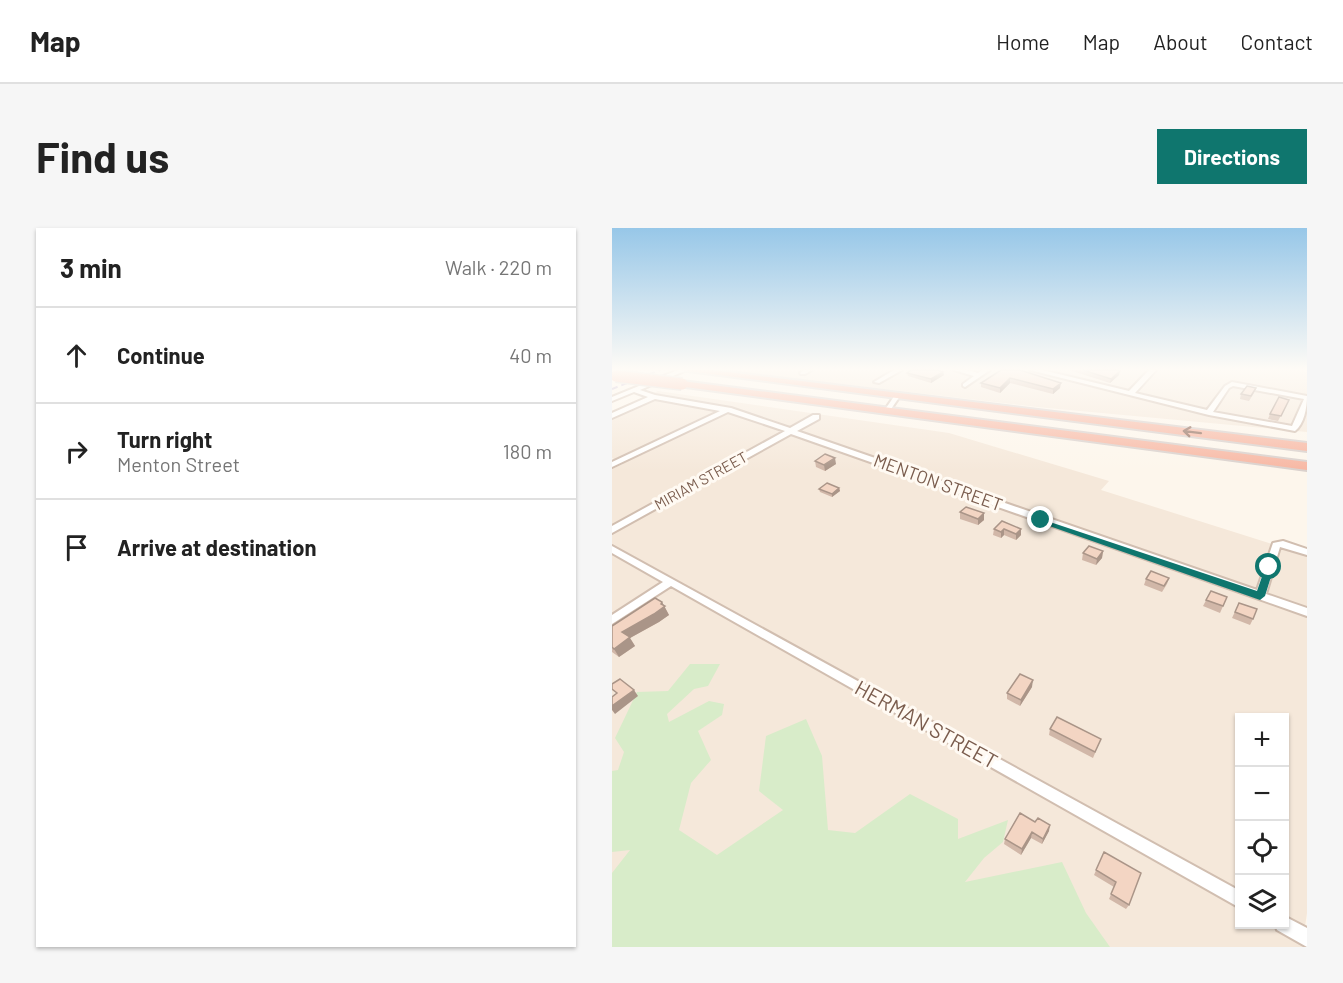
<!DOCTYPE html>
<html lang="en">
<head>
<meta charset="utf-8">
<style>
  body { margin:0; font-family:Barlow,sans-serif; background:#f6f6f6; color:#222 }
  .controls { position:absolute; right:18px; bottom:18px; display:grid; overflow:hidden; border-radius:0px; box-shadow:0 2px 4px #0004 }
  .controls button { width:54px; height:54px; display:grid; place-items:center; padding:0; border:0; border-bottom:2px solid #e0e0e0; background:#fff; color:#222; font:30px sans-serif }
  .stop { position:absolute; width:18px; height:18px; margin:-14px; border:4px solid #0f766e; border-radius:50%; background:#fff }
  .stop.end { background:#0f766e; border-color:#fff; box-shadow:0 2px 6px #0008 }
  .list { margin:0; padding:0; list-style:none }
  h2 { display:flex; justify-content:space-between; align-items:center; height:78px; margin:0; padding:0 24px; font-size:26px }
  h2 small { font-size:20px; font-weight:400; color:#767676 }
  .list li { display:grid; grid-template-columns:39px 1fr auto; gap:18px; align-items:center; box-sizing:border-box; height:96px; padding:0 24px; border-top:2px solid #e0e0e0 }
  .list b { display:block; font-size:22px; white-space:nowrap }
  .list p { margin:0; font-size:20px; white-space:nowrap; color:#767676 }
  .list em { font-size:20px; font-style:normal; color:#767676 }
  .icon { flex:none; width:33px; height:33px; fill:none; stroke:currentColor; stroke-width:2; stroke-linecap:round; stroke-linejoin:round }
  .map { position:relative; flex:none; width:695px; height:719px; overflow:hidden; border-radius:0px }
  header { display:flex; align-items:center; gap:36px; box-sizing:border-box; height:84px; padding:0 30px; background:#fff; border-bottom:2px solid #e0e0e0 }
  header strong { font-size:28px }
  nav { display:flex; gap:33px; margin-inline-start:auto; font-size:21px }
  .intro { display:flex; align-items:center; justify-content:space-between; box-sizing:border-box; height:144px; padding:0 36px }
  h1 { margin:0; font-size:42px }
  .button { padding:15px 27px; border-radius:0px; background:#0f766e; color:#fff; font-size:21px; font-weight:700 }
  main { display:flex; gap:36px; padding:0 36px }
  aside { flex:1; background:#fff; border-radius:0px; box-shadow:0 2px 4px #0004 }
  .map>svg:first-child { display:block }
  .residential { fill:#f5e8da; fill-rule:evenodd }
  .green { fill:#d8ecc9 }
  .lines { fill:none; stroke-linecap:round; stroke-linejoin:round }
  .minor-casing { stroke:#d1beb0; stroke-width:4 }
  .highway-casing { stroke:#dad1cd; stroke-width:4 }
  .minor { fill:#fff; fill-rule:evenodd }
  .highway { fill:#f7b7a3; fill-rule:evenodd }
  .rail { stroke:#b9a8c9; stroke-width:2; stroke-dasharray:6 4; stroke-linecap:butt }
  .highway-bridge-casing { stroke:#dad1cd; stroke-width:14; stroke-linecap:butt }
  .highway-bridge { stroke:#f7b7a3; stroke-width:11 }
  .wall { fill:#d1b7a8 }
  .shaded-wall { fill:#aa9588 }
  .building { fill:#f3d5c3; stroke:#aa9588; stroke-width:1.5 }
  .oneway { stroke:#936e5e }
  .route { fill:#0f766e }
  .labels { text-anchor:middle; stroke-width:6; stroke-linejoin:round; paint-order:stroke }
  .far-street-label { font-size:15px; fill:#7a5c4d; stroke:#fffaf3 }
  .street-label { font-size:18px; fill:#7a5c4d; stroke:#fffaf3 }
  .near-street-label { font-size:21px; fill:#7a5c4d; stroke:#fffaf3 }
</style>
</head>
<body>
<header>
<strong>Map</strong>
<nav><a>Home</a><a>Map</a><a>About</a><a>Contact</a></nav>
</header>
<div class="intro"><h1>Find us</h1><a class="button">Directions</a></div>
<main>
<aside>
<h2>3 min<small>Walk · 220 m</small></h2>
<ul class="list">
<li><svg class="icon" aria-label="ahead" viewBox="0 0 24 24"><path d="M12 20V5M6 11l6-6 6 6"/></svg><div><b>Continue</b></div><em>40 m</em></li>
<li><svg class="icon" aria-label="right" viewBox="0 0 24 24"><path d="M7 20v-9h11M14 6l5 5-5 5"/></svg><div><b>Turn right</b><p>Menton Street</p></div><em>180 m</em></li>
<li><svg class="icon" aria-label="arrive" viewBox="0 0 24 24"><path d="M6 21V4h12l-3 4 3 4H6"/></svg><div><b>Arrive at destination</b></div></li>
</ul>
</aside>
<div class="map">
<svg width="695" height="719" viewBox="0 0 695 719">
  <rect width="100%" height="100%" fill="#fdf6ec"/>
  <path class="residential" d="M681,142L695,144V204L425,179L119,143Z
    M46,163L337,205L497,253L489,262L695,327V685L690,719H0V241L11,236L0,230V184ZM628,490H672V696H628Z"/>
  <path class="green" d="M78,436H108L96,458L82,461L55,486L57,494L97,473L112,476L110,487L86,503L99,532L79,555L67,602L105,627L171,582L147,563L154,508L194,491L210,528L216,602L243,605L298,566L346,591V611L396,592L391,614L372,630L353,654L450,634L474,685L498,719H0V645L18,622L0,624V543L6,542L12,524L3,510L25,464L56,463Z"/>
  <g class="lines">
    <g class="minor-casing">
      <path id="minor" d="M66,142H75L28,162L43,167L119,180L178,200L201,187H207V191L185,203L645,362L661,315L671,313L695,321V327L668,319L654,366L695,380V388L179,206L0,305V298L173,203L116,184L0,239V234L108,183L43,171L0,190V185L36,169L22,164L0,173V169Z
        M191,142H200L193,146H189L188,145Z
        M282,142H290L267,155L262,154Z
        M342,142H355L366,145L370,142H378L353,159L351,158V156L362,148Z
        M418,142H430L517,163L537,142H544L523,165L595,182L613,158L620,154L695,168C695,180 692,196 683,203L597,187ZM621,158L692,171L680,198L601,184L617,160Z
        M283,167L288,168L277,184H273L272,183Z
        M0,318L628,663V680L59,358L0,396V387L51,354L0,325Z
        M672,688L695,700V719L665,702L663,696H672Z"/>
    </g>
    <g class="highway-casing">
      <path id="highway" d="M68,142H100L695,215V223Z
        M70,153L695,234V242L66,158V154Z"/>
    </g>
    <use href="#minor" class="minor"/>
    <use href="#highway" class="highway"/>
    <path class="rail" d="M0,161L48,142"/>
    <g class="highway-bridge-casing">
      <path id="highway-bridge" d="M4,148L70,156"/>
    </g>
    <use href="#highway-bridge" class="highway-bridge"/>
  </g>
  <path class="wall" d="M389,142L448,160L441,166L398,155L388,165L369,159V155Z
    M457,142H506L507,147L498,155Z
    M331,144L332,147L319,155L296,148L295,145Z
    M644,160L642,165L637,173L628,171L629,166Z
    M677,172L666,193L656,191L658,186Z
    M203,233L224,236L213,243L204,239Z
    M227,260L228,263L220,269L208,264L207,261Z
    M348,284L372,292L366,297L348,291Z
    M382,301H409V307L404,312L392,307L389,310L381,307Z
    M491,323L490,330L484,337L470,332L471,325Z
    M557,350L555,356L550,364L532,357L534,351Z
    M599,363L615,369L608,385L591,378Z
    M50,374L57,387L47,394L18,410L23,418L7,429L0,424V398Z
    M627,375L641,391L638,397L620,390Z
    M420,459L408,478L395,471V465Z
    M438,501L489,511L481,530L437,507Z
    M408,585L437,603L430,616L419,610L409,627L392,616L393,611Z
    M492,624L517,677L514,681L497,671L502,659L482,647Z"/>
  <path class="shaded-wall" d="M508,143L507,147L498,155L499,151Z
    M331,144L332,147L319,155V151Z
    M398,150V155L388,165V160Z
    M449,155L448,160L441,166V161Z
    M223,230L224,236L213,243L212,237Z
    M227,260L228,263L220,269V266Z
    M372,285V292L366,297V291Z
    M392,301V307L389,310V304Z
    M409,301V307L404,312V306Z
    M491,323L490,330L484,337L485,331Z
    M50,374L57,387L47,394L18,410L23,418L7,429L2,421L10,404Z
    M421,452L420,459L408,478L409,472Z
    M22,462L26,468L3,486L0,482V478Z
    M438,597L437,603L430,616L431,611Z
    M420,604L419,610L409,627L410,621Z"/>
  <path class="building" d="M299,142H326L331,144L319,151L295,145Z
    M389,142H408L449,155L441,161L398,150L388,160L369,155Z
    M471,142H506L508,143L499,151Z
    M635,158L644,160L639,168L629,166Z
    M667,169L677,172L669,188L658,186Z
    M213,226L223,230L212,237L203,233Z
    M215,255L227,260L220,266L207,261Z
    M354,279L372,285L366,291L348,284Z
    M390,293L409,301L404,306L392,301L389,304L382,301Z
    M477,318L491,323L485,331L471,325Z
    M539,343L557,350L552,358L534,351Z
    M599,363L615,369L611,378L594,372Z
    M43,370L50,374L49,376L53,378L42,386L10,404L18,409L2,421L0,419V398Z
    M627,375L645,381L641,391L623,384Z
    M408,446L421,452L409,472L395,465Z
    M8,451L22,462L0,478V469L5,465L0,461V456Z
    M445,489L489,511L483,524L438,501Z
    M408,585L423,594L426,590L438,597L431,611L420,604L410,621L393,611Z
    M492,624L529,645L517,677L499,666L504,654L484,642Z"/>
  <defs><path id="oneway-shaft" d="M-6 0H5M1.5-3L5.5 0L1.5 3" fill="none" stroke-width="1.6" stroke-linecap="round" stroke-linejoin="round" transform="scale(1.5)"/></defs>
  <use class="oneway" href="#oneway-shaft" transform="translate(580 204) rotate(-173)"/>
  <linearGradient id="sky" x2="0" y2="1"><stop stop-color="#97c7e8"/><stop offset="0.58" stop-color="#fefbf6"/><stop offset="1" stop-color="#fefbf6" stop-opacity="0"/></linearGradient>
  <rect width="695" height="243" fill="url(#sky)"/>
  <path class="route" d="M426,290L645,363L654,337L662,339L653,368L648,372L426,294Z"/>
  <g class="labels">
    <g class="far-street-label">
      <text transform="translate(89 253) rotate(-29)" y="5">MIRIAM STREET</text>
    </g>
    <g class="street-label">
      <text transform="translate(326 255) rotate(20)" y="6">MENTON STREET</text>
    </g>
    <g class="near-street-label">
      <text transform="translate(314 497) rotate(29)" y="7">HERMAN STREET</text>
    </g>
  </g>
</svg>
<div class="controls">
<button>+</button>
<button>−</button>
<button><svg class="icon" aria-label="locate" viewBox="0 0 24 24"><circle cx="12" cy="12" r="6"/><path d="M12 2v4M12 18v4M2 12h4M18 12h4"/></svg></button>
<button><svg class="icon" aria-label="layers" viewBox="0 0 24 24"><path d="M12 4l9 5-9 5-9-5zM3 14l9 5 9-5"/></svg></button>
</div>
<div class="stop" style="left:657px;top:339px"></div>
<div class="stop end" style="left:429px;top:292px"></div>
</div>
</main>
</body>
</html>
